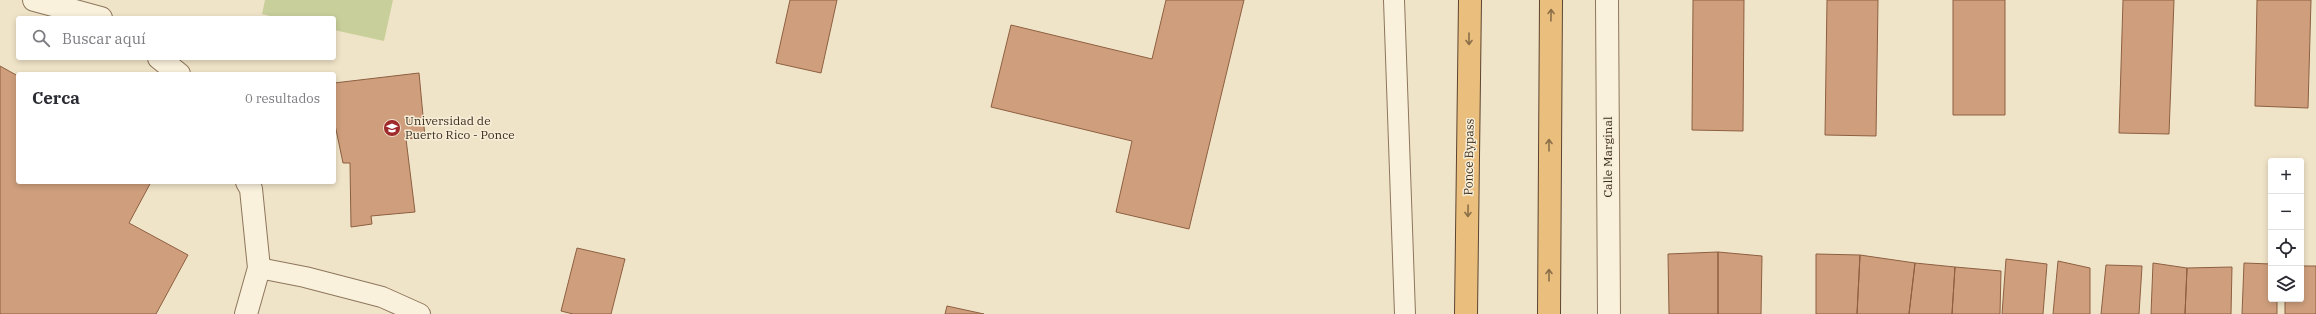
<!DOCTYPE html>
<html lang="es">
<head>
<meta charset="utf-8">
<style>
  body { margin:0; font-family:"IBM Plex Serif",serif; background:#f7f7f7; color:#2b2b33 }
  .controls { position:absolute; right:12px; bottom:12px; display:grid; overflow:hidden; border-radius:4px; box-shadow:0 2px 6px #0003 }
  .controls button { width:36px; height:36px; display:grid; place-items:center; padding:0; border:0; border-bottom:1px solid #e1e1e2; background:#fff; color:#2b2b33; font:20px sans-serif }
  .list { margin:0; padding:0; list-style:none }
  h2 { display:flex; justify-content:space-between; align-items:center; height:52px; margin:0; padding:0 16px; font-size:17px }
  h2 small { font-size:13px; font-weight:400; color:#7c7c81 }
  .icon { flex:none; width:22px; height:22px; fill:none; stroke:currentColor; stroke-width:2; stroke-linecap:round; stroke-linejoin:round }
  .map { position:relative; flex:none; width:2316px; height:314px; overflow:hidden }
  .search { position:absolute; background:#fff; box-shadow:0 2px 6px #0003; left:16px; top:16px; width:320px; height:44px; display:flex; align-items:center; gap:10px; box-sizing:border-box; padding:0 14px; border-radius:4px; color:#7c7c81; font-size:15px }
  .panel { position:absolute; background:#fff; box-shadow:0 2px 6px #0003; left:16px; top:72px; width:320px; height:112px; border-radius:4px }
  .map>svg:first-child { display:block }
  .green { fill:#c9cf9b }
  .building { fill:#cf9f7d; stroke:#8d5f41 }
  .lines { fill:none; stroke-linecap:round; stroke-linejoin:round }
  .service-casing { stroke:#8d765c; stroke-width:22 }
  .minor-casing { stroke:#8d765c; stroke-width:24 }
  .trunk-casing { stroke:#5b4430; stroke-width:24 }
  .service { stroke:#faf1dc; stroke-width:20 }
  .minor { stroke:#faf1dc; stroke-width:22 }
  .trunk { stroke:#eabe7c; stroke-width:22 }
  .oneway { stroke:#8b6f49 }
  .labels { text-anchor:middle; stroke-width:3; stroke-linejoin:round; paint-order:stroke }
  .poi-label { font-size:12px; fill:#3d2e20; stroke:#f7eed8; text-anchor:start }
  .street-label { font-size:12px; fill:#3d2e20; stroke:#f7eed8 }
</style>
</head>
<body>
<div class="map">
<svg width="2316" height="314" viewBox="0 0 2316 314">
  <rect width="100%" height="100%" fill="#f0e4c8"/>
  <path class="green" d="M265,0H393L384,41L334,30V18H278L262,14Z"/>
  <path class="building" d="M790,0H837L821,73L776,63Z
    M1166,0H1244L1189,229L1116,212L1132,141L991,107L1011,25L1152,59Z
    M1693,0H1744L1743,131L1692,130Z
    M1827,0H1878L1876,136L1825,135Z
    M1953,0H2005V115H1953Z
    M2123,0H2174L2169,134L2119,133Z
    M2257,0H2311L2308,108L2255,106Z
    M0,66L18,76V182H151L129,223L188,255L156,314H0Z
    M419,73L425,137L406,139L415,212L371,216L372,224L351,227L350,163H343L334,120V83Z
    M577,248L625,259L611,314H573L561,311Z
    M1718,252L1762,256L1761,314H1718Z
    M1718,252V314H1669L1668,254Z
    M1816,254L1860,255L1857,314H1816Z
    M1860,255L1915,263L1909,314H1857Z
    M2006,259L2047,264L2043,314H2002Z
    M2058,261L2090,268V314H2053Z
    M1915,263L1955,267L1952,314H1909Z
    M2153,263L2187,268L2185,314H2151Z
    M2244,263L2271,264V299H2277V314H2242Z
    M2106,265L2142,266L2139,314H2101Z
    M2301,266H2316V314H2285V299H2301Z
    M1955,267L2001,271L2000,314H1952Z
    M2232,267L2231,314H2185L2187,268Z
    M947,306L984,314H945Z"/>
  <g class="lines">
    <g class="service-casing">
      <path id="service" d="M1394,0L1405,314
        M259,268L305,277L382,297L420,314"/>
    </g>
    <g class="minor-casing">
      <path id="minor" d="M34,0L101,18
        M1607,0L1609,314
        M159,58L179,74
        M246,314L259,268L251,189L247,182"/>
    </g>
    <g class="trunk-casing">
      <path id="trunk" d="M1466,314L1470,0
        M1549,314L1551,0"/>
    </g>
    <use href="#service" class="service"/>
    <use href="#minor" class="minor"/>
    <use href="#trunk" class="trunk"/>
  </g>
  <defs><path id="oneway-shaft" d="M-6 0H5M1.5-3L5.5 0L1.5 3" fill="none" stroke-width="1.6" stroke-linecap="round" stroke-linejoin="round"/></defs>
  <g class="oneway">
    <use href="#oneway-shaft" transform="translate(1551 15) rotate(-89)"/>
    <use href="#oneway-shaft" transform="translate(1469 39) rotate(90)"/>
    <use href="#oneway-shaft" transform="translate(1549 145) rotate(-90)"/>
    <use href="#oneway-shaft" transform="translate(1468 211) rotate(91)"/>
    <use href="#oneway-shaft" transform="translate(1549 275) rotate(-90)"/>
  </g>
  <defs>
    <g id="university-disc" transform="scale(0.9)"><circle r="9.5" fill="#9e2a2b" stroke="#f7eed8"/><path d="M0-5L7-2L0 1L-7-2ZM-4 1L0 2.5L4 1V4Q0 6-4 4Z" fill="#fff"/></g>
  </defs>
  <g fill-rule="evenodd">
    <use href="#university-disc" x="392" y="128"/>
  </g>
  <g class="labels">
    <g class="poi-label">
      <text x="405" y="125">Universidad de<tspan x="405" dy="14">Puerto Rico - Ponce</tspan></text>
    </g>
    <g class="street-label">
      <text transform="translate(1469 157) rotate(-89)" y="4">Ponce Bypass</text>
      <text transform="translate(1608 157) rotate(-90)" y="4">Calle Marginal</text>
    </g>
  </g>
</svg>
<div class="controls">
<button>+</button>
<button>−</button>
<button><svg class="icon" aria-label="locate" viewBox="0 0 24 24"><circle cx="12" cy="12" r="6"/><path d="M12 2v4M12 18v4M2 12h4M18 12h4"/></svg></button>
<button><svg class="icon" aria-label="layers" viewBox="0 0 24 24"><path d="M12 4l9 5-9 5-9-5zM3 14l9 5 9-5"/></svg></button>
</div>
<div class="search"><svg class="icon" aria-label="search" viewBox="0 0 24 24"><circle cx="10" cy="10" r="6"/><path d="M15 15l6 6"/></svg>Buscar aquí</div>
<section class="panel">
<h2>Cerca<small>0 resultados</small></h2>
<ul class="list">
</ul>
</section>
</div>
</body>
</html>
